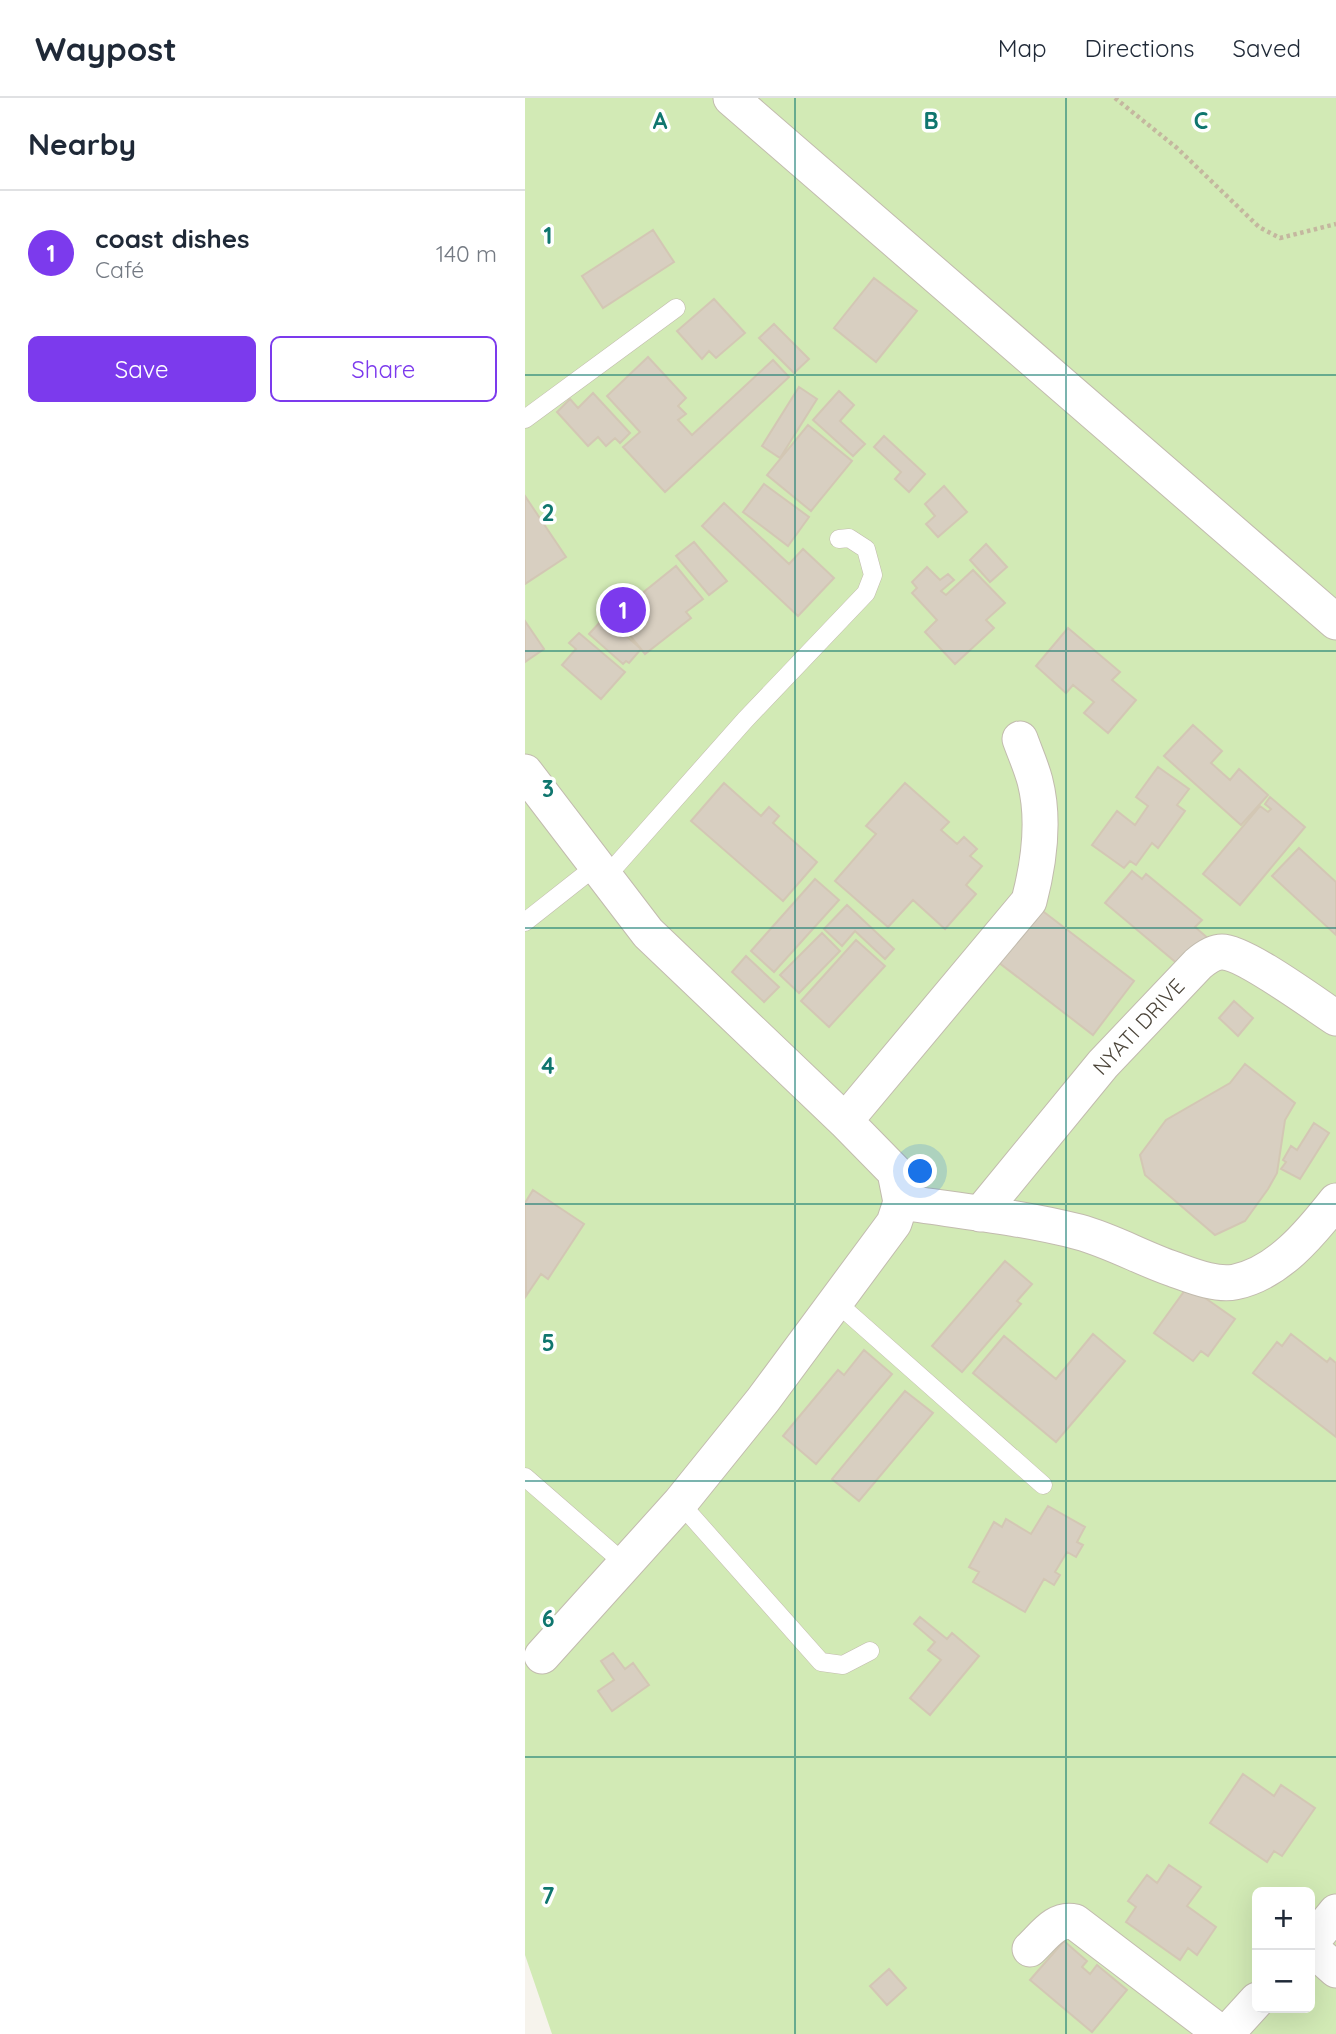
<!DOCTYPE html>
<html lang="en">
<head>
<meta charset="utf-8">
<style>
  body { margin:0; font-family:Quicksand,sans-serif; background:#f6f6f7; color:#1f2937 }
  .controls { position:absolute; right:21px; bottom:21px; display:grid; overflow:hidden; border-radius:10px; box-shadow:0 7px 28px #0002 }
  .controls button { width:63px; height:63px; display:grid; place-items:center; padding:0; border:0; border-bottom:2px solid #e0e1e3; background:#fff; color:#1f2937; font:35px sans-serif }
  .you { position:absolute; left:396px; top:1074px; width:24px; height:24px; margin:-18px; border:5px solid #fff; border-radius:50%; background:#1a73e8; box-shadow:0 0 0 10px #1a73e833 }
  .badge { display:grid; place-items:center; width:46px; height:46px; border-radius:50%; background:#7c3aed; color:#fff; font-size:23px; font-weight:700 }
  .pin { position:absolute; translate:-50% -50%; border:4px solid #fff; box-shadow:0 2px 7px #0006 }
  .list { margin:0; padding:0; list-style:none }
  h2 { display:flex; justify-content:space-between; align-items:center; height:91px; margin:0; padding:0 28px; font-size:30px }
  h2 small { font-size:23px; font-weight:400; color:#747a83 }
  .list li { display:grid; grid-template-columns:46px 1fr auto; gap:21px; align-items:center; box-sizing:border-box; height:126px; padding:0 28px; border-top:2px solid #e0e1e3 }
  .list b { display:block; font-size:26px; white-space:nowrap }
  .list p { margin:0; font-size:23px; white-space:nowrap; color:#747a83 }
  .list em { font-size:23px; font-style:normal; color:#747a83 }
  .actions { display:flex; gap:14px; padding:21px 28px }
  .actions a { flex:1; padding:16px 0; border:2px solid #7c3aed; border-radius:10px; text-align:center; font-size:24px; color:#7c3aed }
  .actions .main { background:#7c3aed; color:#fff }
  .map { position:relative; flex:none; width:811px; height:1936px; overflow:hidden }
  header { display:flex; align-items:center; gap:42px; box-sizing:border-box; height:98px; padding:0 35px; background:#fff; border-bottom:2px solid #e0e1e3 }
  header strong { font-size:33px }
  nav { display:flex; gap:38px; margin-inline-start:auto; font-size:24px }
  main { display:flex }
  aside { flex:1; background:#fff }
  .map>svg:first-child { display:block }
  .green { fill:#d2eab5; fill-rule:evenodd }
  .building { fill:#d8cfc1; stroke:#d3c7b4; stroke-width:2 }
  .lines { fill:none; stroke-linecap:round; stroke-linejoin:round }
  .service-casing { stroke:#c2bbae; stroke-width:19 }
  .minor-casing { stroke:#c2bbae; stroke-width:37 }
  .path { stroke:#c4b79f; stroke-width:4.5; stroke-dasharray:3.5 3.5; stroke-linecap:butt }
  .service { stroke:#fff; stroke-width:18 }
  .minor { stroke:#fff; stroke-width:35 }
  .grid { fill:none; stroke:#0f766e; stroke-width:2; stroke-opacity:0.55 }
  .labels { text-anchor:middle; stroke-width:7; stroke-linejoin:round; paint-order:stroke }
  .street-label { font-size:21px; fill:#4b4439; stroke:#fff }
  .grid-label { font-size:23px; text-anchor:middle; font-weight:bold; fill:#0f766e; stroke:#fff; stroke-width:7; stroke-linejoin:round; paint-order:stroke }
</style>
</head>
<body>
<header>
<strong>Waypost</strong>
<nav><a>Map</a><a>Directions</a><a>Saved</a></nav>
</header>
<main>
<aside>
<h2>Nearby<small></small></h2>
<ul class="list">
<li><span class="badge">1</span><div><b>coast dishes</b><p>Café</p></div><em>140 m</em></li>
</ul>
<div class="actions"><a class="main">Save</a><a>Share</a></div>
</aside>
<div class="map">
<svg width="811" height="1936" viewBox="0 0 811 1936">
  <rect width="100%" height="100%" fill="#f6f3ec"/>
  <path class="green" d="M0,0H811V1936H27L0,1857ZM732,1794H785V1910H732Z"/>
  <path class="building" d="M128,132L149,164L78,210L57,178Z
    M349,180L392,213L351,264L309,230Z
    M189,201L220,235L191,260L184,253L177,261L152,233Z
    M249,226L284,261L269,275L234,240Z
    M123,259L161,300L153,308L161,316L153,322L167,337L248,262L264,279L140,394L98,349L115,334L82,298Z
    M274,289L292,301L255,360L237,348Z
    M314,293L329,307L315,323L340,346L328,358L288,322Z
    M68,295L105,335L95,345L90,340L81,348L73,339L63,348L32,314L45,301L53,310Z
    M283,327L327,363L286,413L242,377Z
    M359,338L400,376L384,394L370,381L376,374L349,349Z
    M239,386L284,419L263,448L218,414Z
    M419,388L442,414L413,439L401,426L410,418L400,406Z
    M0,398L41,459L0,486Z
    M199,405L264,466L278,451L309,480L273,518L177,428Z
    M169,444L202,483L184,497L151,458Z
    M461,446L482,469L465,484L445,462Z
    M151,468L178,501L161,514L166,520L120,556L89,518Z
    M402,469L415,482L423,476L429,482L416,493L421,497L448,472L480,505L461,522L469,530L430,566L400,534L412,522L387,495L392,490L387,484Z
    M77,522L87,531L90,528L116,551L104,565L101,563L98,566L64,536Z
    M0,523L19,551L0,564Z
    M543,530L595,574L587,582L611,602L583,635L559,615L569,604L548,587L541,595L511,568Z
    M54,535L100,574L76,601L37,567L51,551L44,545Z
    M668,627L697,653L686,665L705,682L714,671L743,697L716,727L639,658Z
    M633,669L664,691L652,707L660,713L633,750L627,745L611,767L605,763L599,770L567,747L592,713L610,727L623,708L611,699Z
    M199,685L236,718L244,709L254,718L248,725L292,764L258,803L166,723Z
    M380,685L424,724L416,732L432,746L439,739L452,751L445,758L457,768L441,787L451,796L420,831L388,802L363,829L310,783L351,736L341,728Z
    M745,699L780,729L715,807L678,776L735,708L743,714L746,711L740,706Z
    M774,750L811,784V837L747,778Z
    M607,773L617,781L621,776L677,822L670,829L685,842L660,872L580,805Z
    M290,781L314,802L249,874L226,853Z
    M322,807L369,851L360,861L330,833L317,848L299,831Z
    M515,811L609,883L568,937L473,864Z
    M297,835L315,853L274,895L255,877Z
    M331,842L360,868L304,929L276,903Z
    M221,858L254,889L239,904L207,874Z
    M709,903L728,920L713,938L694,920Z
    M720,966L770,1005L760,1022L752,1075L743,1091L720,1123L690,1137L620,1077L615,1057L641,1022L705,985Z
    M789,1025L804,1035L775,1081L756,1071L761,1064L758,1062L766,1048L772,1052Z
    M8,1092L59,1126L23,1181L16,1176L1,1198L0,1105Z
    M480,1163L507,1186L492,1203L496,1206L437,1274L407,1248Z
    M663,1188L710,1221L683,1258L676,1253L668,1263L629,1235Z
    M568,1236L600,1263L531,1344L448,1275L479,1238L531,1281Z
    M766,1236L802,1264L805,1260L811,1265V1339L728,1275L752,1244L757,1248Z
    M339,1252L367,1276L291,1366L258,1338L313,1272L319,1277Z
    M380,1293L408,1315L334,1403L307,1381Z
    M523,1408L560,1429L552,1444L558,1447L551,1459L542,1454L530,1474L535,1477L529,1487L519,1481L500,1514L448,1484L454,1474L444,1469L469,1424L477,1429L481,1421L506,1436Z
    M395,1519L422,1541L427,1535L454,1558L405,1617L385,1600L416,1562L403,1552L410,1544L389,1526Z
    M88,1555L100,1571L108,1565L124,1587L87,1613L73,1593L89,1582L76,1563Z
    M718,1676L749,1698L756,1687L790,1710L757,1758L749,1753L742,1764L685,1725Z
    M644,1767L676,1789L662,1808L691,1829L672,1857L663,1850L655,1862L601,1824L611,1809L603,1803L622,1777L632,1785Z
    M539,1843L562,1863L557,1869L565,1876L572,1867L602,1892L567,1934L505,1882Z
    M364,1871L381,1890L362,1907L345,1888Z"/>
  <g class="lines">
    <g class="service-casing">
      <path id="service" d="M0,321L151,210
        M80,780L220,622L341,495L348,477L341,451L324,440L314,441
        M0,824L71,768
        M311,1204L518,1387
        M0,1379L100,1466
        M155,1405L296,1564L318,1567L345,1553"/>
    </g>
    <g class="minor-casing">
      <path id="minor" d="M206,0L811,524
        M0,674L123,835L320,1023L370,1074L376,1104L369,1125L238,1302L155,1405L17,1558
        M320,1023L504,803C514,765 520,722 510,683C506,668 500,655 495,641
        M376,1104C435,1113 496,1119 554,1134C587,1143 616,1160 648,1171C665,1177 691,1188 710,1184C753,1175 785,1136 811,1103
        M455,1116L578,966L673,866C680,860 688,854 697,854C719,854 788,905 811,920
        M785,1846L811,1814
        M785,1849L811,1872
        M505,1851C519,1838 531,1819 550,1824L697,1936
        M701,1936L732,1902"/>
    </g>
    <path class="path" d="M590,0L652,50L734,129L755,140L811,126"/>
    <use href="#service" class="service"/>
    <use href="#minor" class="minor"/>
  </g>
  <path class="grid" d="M270,0V1936M541,0V1936M0,277H811M0,553H811M0,830H811M0,1106H811M0,1383H811M0,1659H811"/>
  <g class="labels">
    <g class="street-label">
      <text transform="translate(614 929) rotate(-47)" y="7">NYATI DRIVE</text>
    </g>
  </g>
  <g class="grid-label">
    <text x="135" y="31">A</text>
    <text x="406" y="31">B</text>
    <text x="676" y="31">C</text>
    <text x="23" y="146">1</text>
    <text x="23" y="423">2</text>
    <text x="23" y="699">3</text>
    <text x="23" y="976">4</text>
    <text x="23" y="1253">5</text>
    <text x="23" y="1529">6</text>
    <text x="23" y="1806">7</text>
  </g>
</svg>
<div class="controls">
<button>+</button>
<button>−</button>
</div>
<div class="you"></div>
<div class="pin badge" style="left:98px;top:512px">1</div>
</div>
</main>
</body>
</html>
